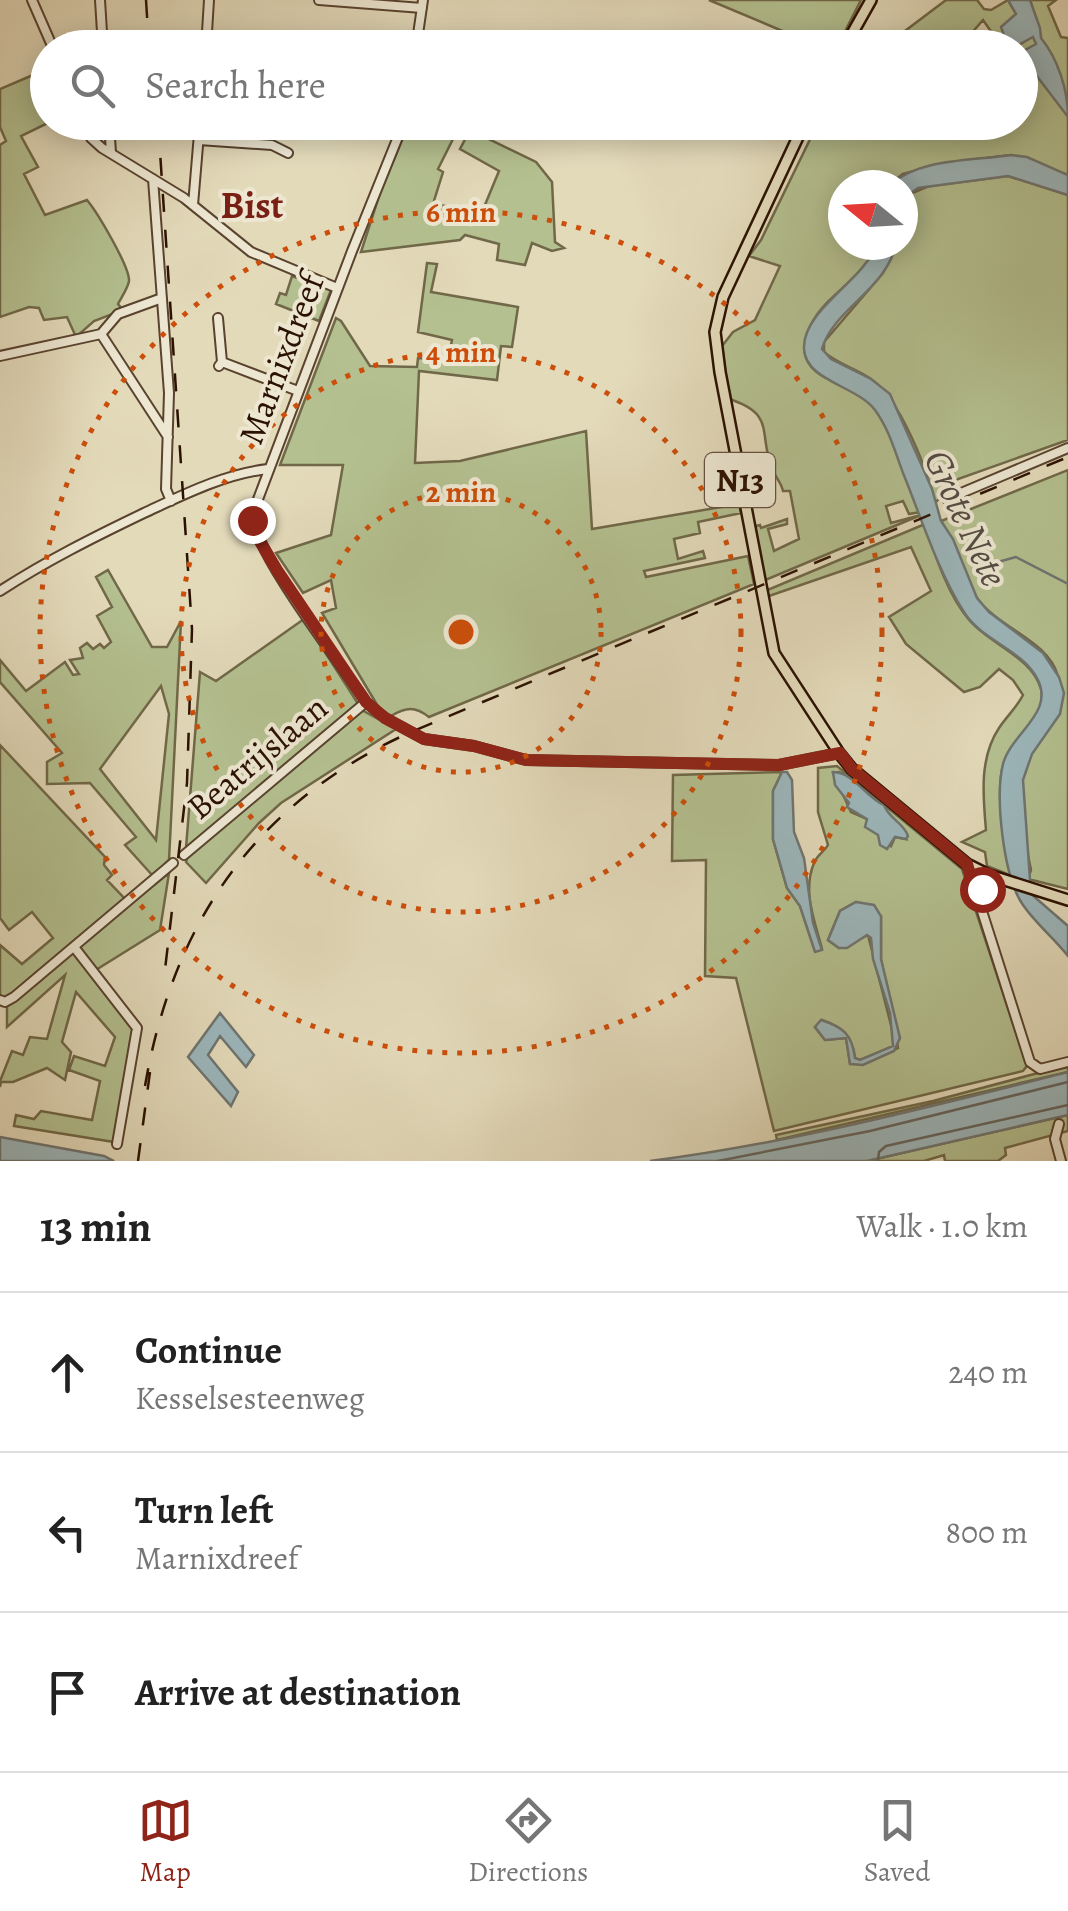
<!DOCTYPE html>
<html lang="en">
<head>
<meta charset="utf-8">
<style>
  body { margin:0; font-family:Alegreya,serif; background:#f2f2f2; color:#222 }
  .compass { position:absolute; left:828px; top:170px; width:90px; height:90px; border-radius:50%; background:#fff; box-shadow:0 5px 25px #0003; rotate:288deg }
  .stop { position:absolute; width:30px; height:30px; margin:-22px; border:8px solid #8f2418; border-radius:50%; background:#fff }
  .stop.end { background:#8f2418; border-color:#fff; box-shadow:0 2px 10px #0008 }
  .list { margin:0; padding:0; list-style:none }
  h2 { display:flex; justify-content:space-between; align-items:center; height:130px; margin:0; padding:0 40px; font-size:42px }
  h2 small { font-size:32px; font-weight:400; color:#767676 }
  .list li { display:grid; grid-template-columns:65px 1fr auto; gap:30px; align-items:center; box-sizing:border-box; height:160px; padding:0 40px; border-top:2px solid #e0e0e0 }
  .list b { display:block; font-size:38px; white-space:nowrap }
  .list p { margin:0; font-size:32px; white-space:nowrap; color:#767676 }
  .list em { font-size:32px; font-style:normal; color:#767676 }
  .icon { flex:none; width:55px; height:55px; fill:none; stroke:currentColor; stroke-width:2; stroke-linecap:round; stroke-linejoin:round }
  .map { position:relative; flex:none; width:1068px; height:1161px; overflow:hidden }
  .search { position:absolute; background:#fff; box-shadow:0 5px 25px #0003; left:30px; right:30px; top:30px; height:110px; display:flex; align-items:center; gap:25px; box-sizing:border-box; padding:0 35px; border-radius:55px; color:#767676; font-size:38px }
  .sheet { height:610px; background:#fff }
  nav { display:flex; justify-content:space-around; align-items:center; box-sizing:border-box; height:140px; border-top:2px solid #e0e0e0; background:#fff; font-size:28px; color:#767676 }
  nav a { display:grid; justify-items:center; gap:5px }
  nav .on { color:#8f2418 }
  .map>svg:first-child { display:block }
  .green { fill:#b4c090; stroke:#706848; stroke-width:2.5; fill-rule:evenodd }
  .water { fill:#9cb7bc; stroke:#6f7571; stroke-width:2.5 }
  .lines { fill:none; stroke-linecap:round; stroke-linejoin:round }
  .shore { stroke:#64645e; stroke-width:2.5 }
  .stream { stroke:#6f7571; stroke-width:2.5 }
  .minor-casing { stroke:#59432f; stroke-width:12 }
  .major-casing { stroke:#2b1101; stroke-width:14 }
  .minor { stroke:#ede7d2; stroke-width:8 }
  .major { stroke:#e3daba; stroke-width:9 }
  .rail { stroke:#2b1101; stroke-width:2.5; stroke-dasharray:18 18; stroke-linecap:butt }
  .route { stroke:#8f2418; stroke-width:12 }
  .ring { fill:none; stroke:#cc4e0a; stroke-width:5; stroke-dasharray:5 10 }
  .labels { text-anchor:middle; stroke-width:8; stroke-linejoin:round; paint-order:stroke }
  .shield { fill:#ede7d2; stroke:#655140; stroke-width:2.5 }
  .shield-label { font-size:32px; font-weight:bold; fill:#2b1101 }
  .street-label { font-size:35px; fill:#2b1101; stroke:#ede7d2 }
  .neighbourhood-label { font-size:38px; font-weight:bold; fill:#7a1f14; stroke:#ede7d2 }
  .water-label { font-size:38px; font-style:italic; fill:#534b42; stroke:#ede7d2 }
  .centre { fill:#cc4e0a; stroke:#ede7d2; stroke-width:5 }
  .ring-label { font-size:30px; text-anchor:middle; font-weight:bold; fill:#cc4e0a; stroke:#ede7d2; stroke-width:8; stroke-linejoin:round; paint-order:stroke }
</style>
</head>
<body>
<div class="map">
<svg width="1068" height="1161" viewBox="0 0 1068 1161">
  <rect width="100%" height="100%" fill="#e3daba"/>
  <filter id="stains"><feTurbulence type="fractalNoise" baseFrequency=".002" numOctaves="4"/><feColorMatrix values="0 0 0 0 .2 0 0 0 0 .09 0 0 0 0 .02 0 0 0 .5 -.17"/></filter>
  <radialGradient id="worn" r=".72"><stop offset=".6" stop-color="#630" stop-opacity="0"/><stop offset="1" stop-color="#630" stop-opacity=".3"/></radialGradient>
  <path class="green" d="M709,0H861L837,47L823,48Z
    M946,0H977L984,9L991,10L1008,0L1016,14L1002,27L1017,47L1031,36L1035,39L1041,36L1030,0H1056L1048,6L1061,37L1068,38V175L1011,155L944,163L903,174L889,185H843V245H876C865,278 829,292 813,321C807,331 802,348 806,358C816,383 851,383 868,401C896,431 902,477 920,512L909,514L903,501L886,506L891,523L921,515L763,581L752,527L760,525L761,528L787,519V524L768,529L774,551L799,539L790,491H783C781,482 776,478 772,469C758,432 776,414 729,399L722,346L733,332L755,320L780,266L749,256L761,240L818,123L1020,122V48L1002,47L983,20L970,35L982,47H892L905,31Z
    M47,69L48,123L21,136L38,167L24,174L45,215L87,200C97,212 130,267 129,281C128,288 121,298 118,304L123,310L94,321L76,337L67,317L44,320L39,308L29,307L0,317V145L6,141L0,127V89Z
    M409,123H448L459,127L438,169L443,172L433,204L482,212L499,171L460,149L470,130L536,162L552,182L555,242L564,248L552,251L532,243L525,265L497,260L499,244L465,235L460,240L361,252L380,193Z
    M1008,176L1068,195V440L958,479L934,504C929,471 899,398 871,379C856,368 837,364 824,352V342L883,273L896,245H903L905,196L929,186Z
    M427,263L437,264L431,292L518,307L512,347L501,346L497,380L419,371L415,463L460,461L586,431L592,529L739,504L741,513L698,522L700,533L674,539L678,559L703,551L705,558L644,571L646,577L748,556L754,584L429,717C415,706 406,707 391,716L379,708L322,613L336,608L331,580L303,593L276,553L331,535L343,465H280L336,318L341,321L370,366L417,367L418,358L448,361L452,340L418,332Z
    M292,276L331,290L319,321L276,304L280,293L286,295Z
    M1068,470V889L1028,879L1031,870C1025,841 1017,802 1024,772C1034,733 1068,724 1058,676C1048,641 1002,629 981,603C962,580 958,546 941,521Z
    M925,524C935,555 948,596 970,621C991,645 1032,657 1041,689C1048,716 1012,737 1004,762C995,789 1003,849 1012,876L987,866L985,852L962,842L986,830C983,796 979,758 999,728C1007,716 1017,707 1023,695L1013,680L999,669L980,687L964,692L906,644L889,617L931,591L911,547L769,596L765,591Z
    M108,570L152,647H167L181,621L169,860L153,876L125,845L136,837L90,783L47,784V762L62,753L0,682V660L26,691L65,662L73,675L79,674L70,660L83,658L80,648L87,643L93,649L100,644L104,648L111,642L97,616L112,607L96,577ZM161,686L169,714L156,840L100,769Z
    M304,619L362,710L396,729L281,803L259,823L206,883L186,862L190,847L186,848L200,672L216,681Z
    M0,745L105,857L104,865L112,875L107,880L130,904L169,873L160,930L91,973L134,1027L114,1142L14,1126L16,1115L34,1119L41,1111L92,1120L100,1081L69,1070L74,1056L105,1066L115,1037L76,992L62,1042L71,1052L65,1080L47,1068L13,1082H1L0,1087V1081L12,1051L23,1055L30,1037L47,1039L65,975L7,1027V1008L0,997V945L22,964L53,938L32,912L9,930L0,918Z
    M837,766L962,869L1027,1066L1023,1071L774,1131L736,978L705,976L706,860L672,861L673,775L782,772L773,791V839L787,888L800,906L815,951L822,949C815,921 802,892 814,863C817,855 824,852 828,845L818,812V768ZM839,772C868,785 889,811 906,839L895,837L891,846L867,819L851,812L833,773ZM856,902L881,916V959L898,1048L876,1058L850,1063L846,1038L825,1040L815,1027L822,1020C842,1027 852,1036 855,1058L860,1060L893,1047L894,1037L868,935L839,948L828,940L840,911Z
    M1068,1065V1072L777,1140L776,1135L933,1101Z
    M1068,1115V1131L1005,1148L1006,1155L998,1161H945L944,1155L924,1161H867Z"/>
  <path class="water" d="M1008,0H1030L1040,28L1041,38C1058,59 1068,90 1068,117L1023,58L1025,50L1036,44L1033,37L1015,47L1006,41L1001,27L1016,14Z
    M1011,155L1027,157L1068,175V195L1008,176L918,188L903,199V185H889C921,158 971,161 1011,155Z
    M876,245H896C885,290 832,311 822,349L831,359L871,379L890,394L932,489L941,521L953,539L977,598L989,612L1043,653L1059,677L1064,693L1060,714L1032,754L1023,780L1031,894L1068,926V956C1054,938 1036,924 1023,905C1003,876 995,797 1003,764C1011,733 1056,713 1037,678C1021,649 981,640 964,612C938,572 921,517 903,473C895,452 889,429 875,410C857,386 806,381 804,349C802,310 864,281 876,245Z
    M782,772H787L792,780L794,832L804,858L813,923L822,950L815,952L800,906L787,888L773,839V791Z
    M833,772C855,773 866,798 884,805C889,819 904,823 908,836L906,839L895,837L887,849L880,845L878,835L865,827L867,819L847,807L849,803L835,785Z
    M856,902L874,905L881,916V959L900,1038L894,1051L863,1065L850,1064L846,1038L825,1040L815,1027L821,1020C843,1027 852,1034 855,1058L860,1060L893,1046L890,1013L873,959L871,938L867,935L847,948H839L828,940L840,911Z
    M220,1013L254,1055L246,1067L220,1036L208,1055L238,1092L231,1106L188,1057Z
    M1068,1072V1115L867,1161H650C791,1143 930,1107 1068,1072Z
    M0,1137L104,1156L114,1161H0Z"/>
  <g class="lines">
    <path class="shore" d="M718,1161L870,1131L1068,1082
      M878,1161L879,1152L886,1146L1068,1105"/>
    <path class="stream" d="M987,565L1016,557L1068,584"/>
    <g class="minor-casing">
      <path id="minor" d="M32,0L53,48
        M100,0L103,48
        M319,0L422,8
        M206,48L209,0
        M416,48L423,0
        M84,122L91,138L102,148L184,198L251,252L337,288
        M109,122L111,153
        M404,122L352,251L252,515C256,555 340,663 366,702L385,718L424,739L474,746L526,760L779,765L839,753
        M199,140L272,145L288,153
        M153,179L169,393L166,489L171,501
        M193,205L200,122
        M218,318L222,362
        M101,334L168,437
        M0,356L101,334L118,314L162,298
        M219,366L222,362L298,391
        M947,499L1068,448
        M0,591C46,561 94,537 144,513C183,495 224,474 268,469
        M184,855L366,702
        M967,864L1030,1062L1040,1069L1068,1062
        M977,894L989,875
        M74,947L137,1028L117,1144
        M0,1000L5,1002L14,997L173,863
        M1059,1124L1055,1139L1061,1161"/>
    </g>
    <g class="major-casing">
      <path id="major" d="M844,48L871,0
        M805,122L723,297L715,332L720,372L774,653L839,753L852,769L967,864L989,875L1068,900"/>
    </g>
    <use href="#minor" class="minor"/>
    <use href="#major" class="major"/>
    <path class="rail" d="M146,0L149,48
      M158,122L192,629L187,783L164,978
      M145,1086C173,922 257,801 411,732L1068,457
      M138,1161L150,1072"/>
  </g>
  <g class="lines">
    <path class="route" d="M252,520L258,538L277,570L366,702L385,718L424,739L474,746L526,760L779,765L840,753L852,769L967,864L976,894L982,889"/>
  </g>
  <g class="ring">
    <circle cx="461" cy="632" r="140"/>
    <circle cx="461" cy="632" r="280"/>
    <circle cx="461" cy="632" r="421"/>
  </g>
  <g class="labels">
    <rect class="shield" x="705" y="453" width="70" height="54" rx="8"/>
    <g class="shield-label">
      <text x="740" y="491">N13</text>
    </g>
    <g class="street-label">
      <text transform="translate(281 359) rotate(-69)" y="12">Marnixdreef</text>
      <text transform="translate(257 757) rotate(-40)" y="12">Beatrijslaan</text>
    </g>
    <g class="neighbourhood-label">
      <text x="252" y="218">Bist</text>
    </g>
    <g class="water-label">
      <text transform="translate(966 518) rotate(65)" y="13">Grote Nete</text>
    </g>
  </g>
  <circle cx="461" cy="632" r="15" class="centre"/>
  <g class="ring-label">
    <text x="461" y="222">6 min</text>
    <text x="461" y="362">4 min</text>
    <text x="461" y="502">2 min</text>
  </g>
  <rect width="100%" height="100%" filter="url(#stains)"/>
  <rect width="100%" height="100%" fill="url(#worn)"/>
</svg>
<svg class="compass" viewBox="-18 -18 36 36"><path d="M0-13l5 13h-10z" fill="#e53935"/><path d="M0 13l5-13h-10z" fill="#767676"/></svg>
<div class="stop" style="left:982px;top:889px"></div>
<div class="stop end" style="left:252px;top:520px"></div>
<div class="search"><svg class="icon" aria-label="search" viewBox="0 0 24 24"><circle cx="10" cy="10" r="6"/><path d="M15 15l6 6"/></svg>Search here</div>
</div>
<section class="sheet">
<h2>13 min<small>Walk · 1.0 km</small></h2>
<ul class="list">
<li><svg class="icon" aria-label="ahead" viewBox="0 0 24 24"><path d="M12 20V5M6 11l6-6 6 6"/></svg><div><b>Continue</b><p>Kesselsesteenweg</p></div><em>240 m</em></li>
<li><svg class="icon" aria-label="left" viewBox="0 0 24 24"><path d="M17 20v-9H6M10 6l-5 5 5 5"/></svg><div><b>Turn left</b><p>Marnixdreef</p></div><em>800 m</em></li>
<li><svg class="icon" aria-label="arrive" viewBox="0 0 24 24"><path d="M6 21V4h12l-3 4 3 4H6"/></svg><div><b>Arrive at destination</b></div></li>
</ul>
</section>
<nav>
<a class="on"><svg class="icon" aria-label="map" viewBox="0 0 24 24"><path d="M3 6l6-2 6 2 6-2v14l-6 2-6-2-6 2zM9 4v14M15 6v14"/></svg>Map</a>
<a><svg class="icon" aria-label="directions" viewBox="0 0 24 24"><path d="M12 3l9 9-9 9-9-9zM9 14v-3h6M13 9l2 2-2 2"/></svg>Directions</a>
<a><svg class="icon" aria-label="saved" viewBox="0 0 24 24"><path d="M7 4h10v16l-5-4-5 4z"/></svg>Saved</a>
</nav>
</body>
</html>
